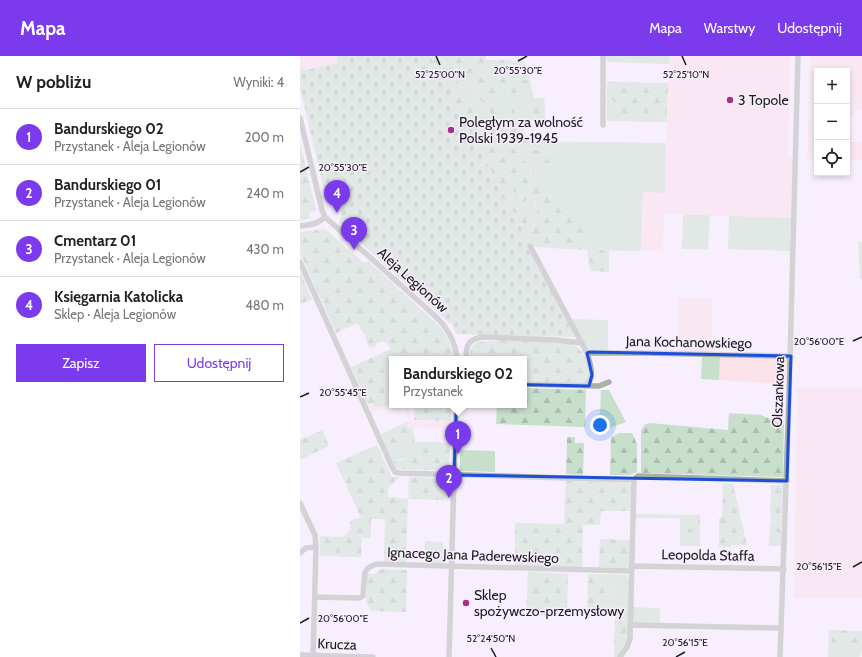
<!DOCTYPE html>
<html lang="pl">
<head>
<meta charset="utf-8">
<style>
  body { margin:0; font-family:Cabin,sans-serif; background:#f6f6f6; color:#222 }
  .controls { position:absolute; right:12px; top:12px; display:grid; overflow:hidden; border-radius:0px; box-shadow:0 2px 6px #0003 }
  .controls button { width:36px; height:36px; display:grid; place-items:center; padding:0; border:0; border-bottom:1px solid #e0e0e0; background:#fff; color:#222; font:20px sans-serif }
  .you { position:absolute; left:300px; top:369px; width:14px; height:14px; margin:-10px; border:3px solid #fff; border-radius:50%; background:#1a73e8; box-shadow:0 0 0 6px #1a73e833 }
  .badge { display:grid; place-items:center; width:26px; height:26px; border-radius:50%; background:#7c3aed; color:#fff; font-size:13px; font-weight:700 }
  .pin { position:absolute; translate:-50% -33px; filter:drop-shadow(0 1px 2px #0008) }
  .pin::after { content:''; position:absolute; top:21px; width:14px; height:12px; background:inherit; clip-path:polygon(0 0,100% 0,50% 100%) }
  .popup { position:absolute; left:89px; top:300px; width:138px; height:52px; box-sizing:border-box; display:grid; place-content:center; border-radius:0px; background:#fff; filter:drop-shadow(0 1px 3px #0005); font-size:13px; white-space:nowrap; color:#767676 }
  .popup b { font-size:15px; color:#222 }
  .popup::after { content:''; position:absolute; left:50%; top:100%; margin-left:-8px; border:8px solid transparent; border-top-color:#fff }
  .list { margin:0; padding:0; list-style:none }
  h2 { display:flex; justify-content:space-between; align-items:center; height:52px; margin:0; padding:0 16px; font-size:17px }
  h2 small { font-size:13px; font-weight:400; color:#767676 }
  .list li { display:grid; grid-template-columns:26px 1fr auto; gap:12px; align-items:center; box-sizing:border-box; height:56px; padding:0 16px; border-top:1px solid #e0e0e0 }
  .list b { display:block; font-size:15px; white-space:nowrap }
  .list p { margin:0; font-size:13px; white-space:nowrap; color:#767676 }
  .list em { font-size:13px; font-style:normal; color:#767676 }
  .actions { display:flex; gap:8px; padding:12px 16px }
  .actions a { flex:1; padding:9px 0; border:1px solid #7c3aed; border-radius:0px; text-align:center; font-size:14px; color:#7c3aed }
  .actions .main { background:#7c3aed; color:#fff }
  .icon { flex:none; width:22px; height:22px; fill:none; stroke:currentColor; stroke-width:2; stroke-linecap:round; stroke-linejoin:round }
  .map { position:relative; flex:none; width:562px; height:601px; overflow:hidden }
  header { display:flex; align-items:center; gap:24px; box-sizing:border-box; height:56px; padding:0 20px; background:#7c3aed; color:#fff }
  header strong { font-size:19px }
  nav { display:flex; gap:22px; margin-inline-start:auto; font-size:14px }
  main { display:flex }
  aside { flex:1; background:#fff }
  .map>svg:first-child { display:block }
  .commercial { fill:#fbe1e8 }
  .green { fill:#c8dfcb; fill-rule:evenodd }
  .forest { fill:url(#forest-firs) }
  .cemetery { fill:url(#cemetery-stones) }
  .lines { fill:none; stroke-linecap:round; stroke-linejoin:round }
  .minor { stroke:#a7b1a4; stroke-width:5.5 }
  .marked { fill:none; stroke:#1d4ed8; stroke-width:3; stroke-linejoin:round }
  .ticks { fill:none; stroke:#1d1a1f; stroke-width:1.5 }
  .poi-dot { fill:#a4318c; stroke:#f7effd; stroke-width:1.5 }
  .labels { text-anchor:middle; stroke-width:3; stroke-linejoin:round; paint-order:stroke }
  .poi-label { font-size:14px; fill:#1d1a1f; stroke:#f7effd; text-anchor:start }
  .street-label { font-size:14px; fill:#1d1a1f; stroke:#f7effd }
  .ticks-label { font-size:10px; text-anchor:middle; fill:#1d1a1f; stroke:#f7effd; stroke-width:3; stroke-linejoin:round; paint-order:stroke }
</style>
</head>
<body>
<header>
<strong>Mapa</strong>
<nav><a>Mapa</a><a>Warstwy</a><a>Udostępnij</a></nav>
</header>
<main>
<aside>
<h2>W pobliżu<small>Wyniki: 4</small></h2>
<ul class="list">
<li><span class="badge">1</span><div><b>Bandurskiego 02</b><p>Przystanek · Aleja Legionów</p></div><em>200 m</em></li>
<li><span class="badge">2</span><div><b>Bandurskiego 01</b><p>Przystanek · Aleja Legionów</p></div><em>240 m</em></li>
<li><span class="badge">3</span><div><b>Cmentarz 01</b><p>Przystanek · Aleja Legionów</p></div><em>430 m</em></li>
<li><span class="badge">4</span><div><b>Księgarnia Katolicka</b><p>Sklep · Aleja Legionów</p></div><em>480 m</em></li>
</ul>
<div class="actions"><a class="main">Zapisz</a><a>Udostępnij</a></div>
</aside>
<div class="map">
<svg width="562" height="601" viewBox="0 0 562 601">
  <defs>
    <pattern id="forest-firs" width="22" height="20" patternUnits="userSpaceOnUse"><rect width="22" height="20" fill="#c8dfcb"/><path d="M5 1l3.5 6h-7zM16 11l3.5 6h-7z" fill="#abbfae"/></pattern>
    <pattern id="cemetery-stones" width="16" height="16" patternUnits="userSpaceOnUse"><rect width="16" height="16" fill="#c8dfcb"/><path d="M2 7V4a2 2 0 0 1 4 0v3zM10 15v-3a2 2 0 0 1 4 0v3z" fill="#abbfae"/></pattern>
  </defs>
  <rect width="100%" height="100%" fill="#f7effd"/>
  <path class="commercial" d="M0,0H37L38,7L0,15Z
    M369,0H490L488,101L492,102L491,162L364,158L363,195H341L343,136L365,137Z
    M510,0H562V54H553V60H547V71V15H517V103H507Z
    M547,78H551V86H562V104H547Z
    M378,242L412,243V296H404L402,295H391L388,297H377Z
    M420,300L487,301L485,328L419,324Z
    M497,332H562V542H494Z
    M73,347L75,351L108,349L111,365H151V373L112,371L108,372L107,366L109,365L105,353L76,354L71,357L67,348Z"/>
  <path class="green" d="M130,0H151V4L153,8L200,69H202C211,59 199,53 194,45L197,39L198,30L190,18L184,4H189C192,19 205,30 213,42H229L228,50L235,64H222L227,85L366,87L365,137L343,136L341,195L287,194L286,181L246,129L234,145L237,156L236,164L232,173L233,191L228,184C234,171 216,146 208,135V132H212L217,138L228,142L231,117L230,112L196,72L139,3L133,1L131,2ZM210,44L221,70L225,85L229,92L237,93L248,120L214,82L210,75L206,55Z
    M306,0H369V8L307,6Z
    M204,4L223,5L230,24L209,23C204,18 205,11 204,4Z
    M307,42L312,43L321,57L337,61L352,60L367,61V66L307,65Z
    M383,159H410L408,193H382Z
    M429,160L491,162L490,195L428,193Z
    M271,263L308,264V295H288Z
    M402,300H420L419,324L401,323Z
    M301,334H309L326,366L310,372H297L298,358H300Z
    M112,371L115,386H120L119,397C111,403 102,402 93,405L89,397L113,386L111,376L108,372Z
    M160,394L195,395V416L160,415Z
    M380,465L382,466L383,471L391,476C394,480 394,485 400,485V490H380Z
    M470,465C473,471 475,475 481,478V490H469Z
    M125,485L143,486V507H124Z
    M309,518L326,519L329,523L328,561H308Z
    M333,551L360,552V568H333Z
    M529,574H533L531,580L548,590L558,586H562V594L559,601H528Z"/>
  <path class="forest" d="M151,0H185L187,4L184,5L190,18L198,30L197,39L194,45L206,59L204,68L202,69H200L153,8L151,4Z
    M133,1L139,3L196,72L230,112C231,116 229,138 228,142C227,145 226,145 223,146L221,144L212,132H208V135C216,146 235,171 228,184L131,2Z
    M189,4H204C205,11 204,18 209,23L230,24L234,42H244L246,64H235L228,50V42H213C205,30 192,19 189,4Z
    M307,26L368,27L367,61L352,60L337,61L321,57L312,43L307,42Z
    M210,44L218,63L225,85L228,87L229,92C246,94 250,105 253,120H248L214,82L210,75L206,55V48Z
    M0,87L16,154L9,157L10,162L0,164Z
    M241,127L246,129L262,149L281,170L286,181L287,194H309V216L290,215L287,194L233,191C232,185 231,178 233,172C235,167 237,163 237,157C237,147 230,139 235,129Z
    M25,173L64,207L68,205L138,269C146,278 153,290 153,303H92V349H96L94,350L74,351L73,347L67,348L51,311L91,293L86,286H78L74,291L71,292L68,290L67,288L65,279L60,272L58,267L36,277L0,197V176Z
    M558,186H562V223H560Z
    M0,215L12,243L0,248Z
    M204,284L270,287C278,290 288,301 289,310C289,315 288,321 286,327L224,325V303H169C170,295 171,289 178,286Z
    M224,332L286,334L285,371L196,368L197,349H224Z
    M114,349H152L151,365L114,364Z
    M429,357L461,359L468,362L474,365L484,368L483,421L341,417V375L344,369L350,367L428,374Z
    M107,366L108,372L111,376L114,386L89,397L81,378Z
    M22,374L29,390L0,404V384Z
    M319,377H332L337,388V416L330,419H310L311,381Z
    M267,381H275V387H284L283,419L266,418Z
    M120,386L150,387L149,415L96,413L93,405L102,404L118,398L119,396Z
    M77,389L92,421H99L88,432V441L108,443L109,421L145,422V444L108,443L106,506H84L85,463H71V480L69,482H62L61,501L20,500V480L43,481L50,474V466C53,463 56,463 61,462L36,407Z
    M266,425L329,427L332,430L331,455H301L300,469H283L282,511L215,509V467L264,468Z
    M423,427L433,428L447,489H431V491H419V462H422Z
    M471,429H483L481,478C479,477 476,475 474,473C468,464 471,440 471,429Z
    M335,458L400,459V485C394,485 394,480 391,476L388,477L384,474L380,462H337L335,463Z
    M300,483L330,484V509L326,512L299,511Z
    M81,513L107,514L106,556L71,555L66,546L67,518H74Z
    M228,516L268,518L267,560L226,559Z
    M288,518H309L308,561L287,560Z
    M315,561H328V586L318,601H314Z
    M533,574L562,575V586C552,585 547,594 534,590C531,584 530,580 533,574Z"/>
  <path class="cemetery" d="M37,0H130L230,188L227,189L276,280L274,281L157,278L152,269L42,170L39,162L42,160L36,143L27,146L0,32V15L38,7Z"/>
  <g class="lines">
    <path class="minor" d="M303,0V69
      M0,62L22,154L25,161L133,258C147,271 155,284 157,303
      M0,170C10,169 18,168 25,161
      M230,190L287,297C290,307 296,323 285,330
      M0,206L93,413L95,416L99,417L334,424
      M287,297H345L491,300
      M166,303C166,289 168,283 183,281L256,284L282,287
      M224,328L299,330L309,326
      M334,424L338,420L487,425
      M0,447L15,479L16,491L13,601
      M0,497L6,492L16,491
      M331,510L484,513
      M15,541L59,542L63,540V538L65,517C67,511 71,510 77,508L331,515
      M330,569L480,572
      M0,599L73,601
      M149,601L156,349
      M320,601L327,591L330,583L334,424
      M480,601L489,342L498,0"/>
  </g>
  <path d="M0 0H562V601H0ZM290,296L491,300L487,425L154,419L157,327L289,330L292,319L287,297Z" fill="#f7effd" fill-opacity=".55" fill-rule="evenodd"/>
  <path class="marked" d="M290,296L491,300L487,425L154,419L157,327L289,330L292,319L287,297Z"/>
  <path class="ticks" d="M136,0L140,9M382,0L386,9M218,5L227,0M0,116L9,111M553,285L562,281M0,341L9,337M553,511L562,506M0,567L9,562M191,592L196,601M376,601L385,596"/>
  <g class="poi-dot">
    <circle cx="430" cy="44" r="4"/>
    <circle cx="151" cy="74" r="4"/>
    <circle cx="166" cy="547" r="4"/>
  </g>
  <g class="labels">
    <g class="poi-label">
      <text x="438" y="49">3 Topole</text>
      <text x="159" y="71">Poległym za wolność<tspan x="159" dy="16">Polski 1939-1945</tspan></text>
      <text x="174" y="544">Sklep<tspan x="174" dy="16">spożywczo-przemysłowy</tspan></text>
    </g>
    <g class="street-label">
      <text transform="translate(113 224) rotate(42)" y="5">Aleja Legionów</text>
      <text transform="translate(389 286) rotate(1)" y="5">Jana Kochanowskiego</text>
      <text transform="translate(478 336) rotate(-88)" y="5">Olszankowa</text>
      <text transform="translate(173 499) rotate(2)" y="5">Ignacego Jana Paderewskiego</text>
      <text transform="translate(408 499) rotate(1)" y="5">Leopolda Staffa</text>
      <text transform="translate(37 588) rotate(2)" y="5">Krucza</text>
    </g>
  </g>
  <g class="ticks-label">
    <text x="218" y="18">20°55'30"E</text>
    <text x="140" y="22">52°25'00"N</text>
    <text x="386" y="22">52°25'10"N</text>
    <text x="43" y="115">20°55'30"E</text>
    <text x="519" y="289">20°56'00"E</text>
    <text x="43" y="340">20°55'45"E</text>
    <text x="519" y="514">20°56'15"E</text>
    <text x="43" y="566">20°56'00"E</text>
    <text x="191" y="586">52°24'50"N</text>
    <text x="385" y="590">20°56'15"E</text>
  </g>
</svg>
<div class="controls">
<button>+</button>
<button>−</button>
<button><svg class="icon" aria-label="locate" viewBox="0 0 24 24"><circle cx="12" cy="12" r="6"/><path d="M12 2v4M12 18v4M2 12h4M18 12h4"/></svg></button>
</div>
<div class="you"></div>
<div class="pin badge" style="left:158px;top:398px">1</div>
<div class="popup"><b>Bandurskiego 02</b>Przystanek</div>
<div class="pin badge" style="left:149px;top:442px">2</div>
<div class="pin badge" style="left:54px;top:194px">3</div>
<div class="pin badge" style="left:37px;top:157px">4</div>
</div>
</main>
</body>
</html>
